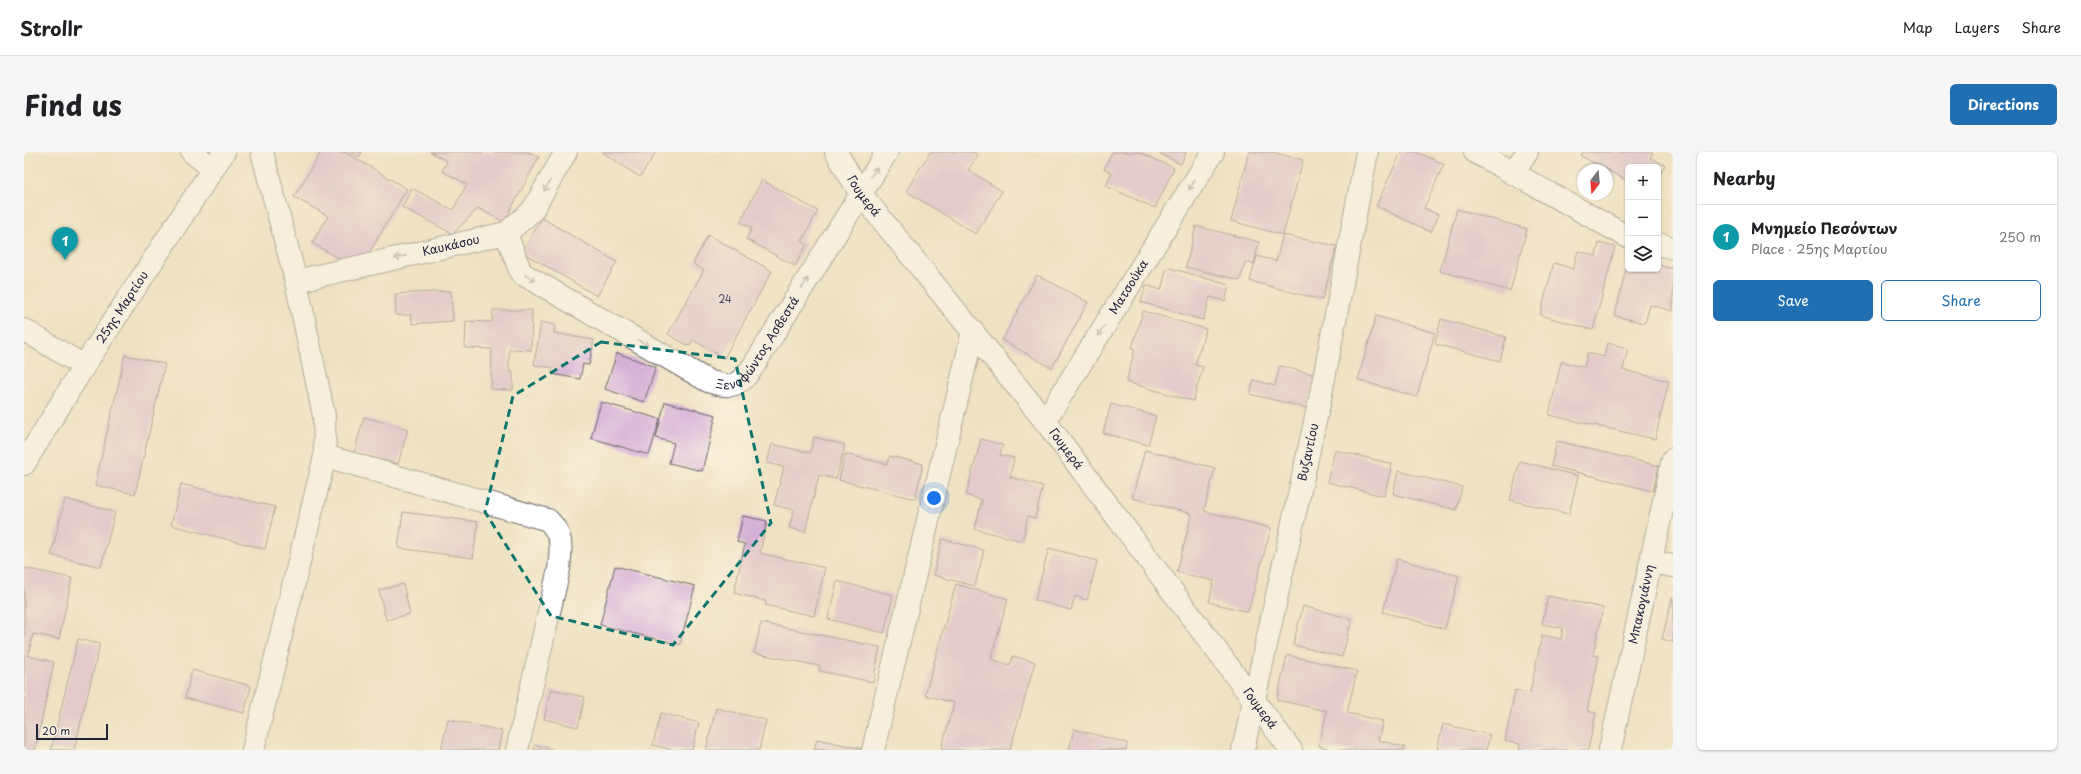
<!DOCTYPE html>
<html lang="en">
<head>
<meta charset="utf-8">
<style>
  body { margin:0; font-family:"Playpen Sans",sans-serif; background:#f6f6f6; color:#202124 }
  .controls { position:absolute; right:12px; top:12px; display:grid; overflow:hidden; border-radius:6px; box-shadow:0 1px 3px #0004 }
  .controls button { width:36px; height:36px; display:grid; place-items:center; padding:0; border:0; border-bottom:1px solid #e0e0e0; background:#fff; color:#202124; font:20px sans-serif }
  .compass { position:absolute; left:1553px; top:12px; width:36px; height:36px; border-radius:50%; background:#fff; box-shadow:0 1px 3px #0004; rotate:196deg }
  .scale { position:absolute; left:12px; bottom:10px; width:72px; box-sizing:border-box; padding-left:4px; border:2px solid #22223b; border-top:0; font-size:11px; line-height:14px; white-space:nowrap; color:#22223b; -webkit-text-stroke:3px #fcf5e5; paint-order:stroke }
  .you { position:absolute; left:910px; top:346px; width:14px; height:14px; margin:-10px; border:3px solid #fff; border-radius:50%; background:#1a73e8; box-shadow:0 0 0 6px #1a73e833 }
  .badge { display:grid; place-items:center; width:26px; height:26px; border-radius:50%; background:#1f6fb2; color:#fff; font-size:13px; font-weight:700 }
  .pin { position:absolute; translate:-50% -33px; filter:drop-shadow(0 1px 2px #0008) }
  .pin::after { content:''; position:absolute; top:21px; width:14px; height:12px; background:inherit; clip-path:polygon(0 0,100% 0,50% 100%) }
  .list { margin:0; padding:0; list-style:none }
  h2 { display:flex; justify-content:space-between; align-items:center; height:52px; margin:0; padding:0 16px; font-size:17px }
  h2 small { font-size:13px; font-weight:400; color:#757577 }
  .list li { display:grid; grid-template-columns:26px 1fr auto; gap:12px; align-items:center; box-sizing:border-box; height:64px; padding:0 16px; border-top:1px solid #e0e0e0 }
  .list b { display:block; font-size:15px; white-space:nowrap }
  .list p { margin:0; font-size:13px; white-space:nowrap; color:#757577 }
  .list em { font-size:13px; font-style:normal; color:#757577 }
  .actions { display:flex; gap:8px; padding:12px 16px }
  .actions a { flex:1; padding:9px 0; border:1px solid #1f6fb2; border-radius:6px; text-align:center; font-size:14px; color:#1f6fb2 }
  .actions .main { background:#1f6fb2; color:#fff }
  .icon { flex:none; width:22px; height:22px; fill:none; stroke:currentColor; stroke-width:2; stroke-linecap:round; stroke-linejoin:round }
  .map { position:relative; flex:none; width:1649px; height:598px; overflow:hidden; border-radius:6px }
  header { display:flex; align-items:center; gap:24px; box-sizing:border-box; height:56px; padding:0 20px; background:#fff; border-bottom:1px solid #e0e0e0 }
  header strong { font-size:19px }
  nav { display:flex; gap:22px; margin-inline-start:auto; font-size:14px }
  .intro { display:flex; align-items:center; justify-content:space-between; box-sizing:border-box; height:96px; padding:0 24px }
  h1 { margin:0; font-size:28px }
  .button { padding:10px 18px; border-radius:6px; background:#1f6fb2; color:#fff; font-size:14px; font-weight:700 }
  main { display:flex; gap:24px; padding:0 24px }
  aside { flex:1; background:#fff; border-radius:6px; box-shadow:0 1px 3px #0004 }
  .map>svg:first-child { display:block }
  .building { fill:#d4b0d6 }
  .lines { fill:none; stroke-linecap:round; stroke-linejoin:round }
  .minor-casing { stroke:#6a656a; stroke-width:24 }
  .tertiary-casing { stroke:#6a656a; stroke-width:24 }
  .secondary-casing { stroke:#6a656a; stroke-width:24 }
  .minor { stroke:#fff; stroke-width:22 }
  .tertiary { stroke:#fff; stroke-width:22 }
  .secondary { stroke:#fff; stroke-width:22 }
  .oneway { stroke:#9c9ca7 }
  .marked { fill:none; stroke:#0f766e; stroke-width:3; stroke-dasharray:8 5; stroke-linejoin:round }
  .labels { text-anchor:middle; stroke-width:3; stroke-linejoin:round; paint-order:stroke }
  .number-label { font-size:10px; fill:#4e4662 }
  .street-label { font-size:12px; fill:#22223b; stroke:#fcf5e5 }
</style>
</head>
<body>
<header>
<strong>Strollr</strong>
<nav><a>Map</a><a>Layers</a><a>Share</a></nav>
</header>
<div class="intro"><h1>Find us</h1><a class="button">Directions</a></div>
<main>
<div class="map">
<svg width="1649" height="598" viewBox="0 0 1649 598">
  <rect width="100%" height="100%" fill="#fcf5e5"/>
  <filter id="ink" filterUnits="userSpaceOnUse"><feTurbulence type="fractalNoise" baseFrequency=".025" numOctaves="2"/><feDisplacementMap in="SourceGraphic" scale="8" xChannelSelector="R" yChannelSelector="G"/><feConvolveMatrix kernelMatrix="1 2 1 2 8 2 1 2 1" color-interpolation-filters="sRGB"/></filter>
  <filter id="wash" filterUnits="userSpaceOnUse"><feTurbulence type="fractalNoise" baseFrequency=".012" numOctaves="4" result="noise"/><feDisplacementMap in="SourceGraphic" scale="16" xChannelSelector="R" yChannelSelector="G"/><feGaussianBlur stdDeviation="0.9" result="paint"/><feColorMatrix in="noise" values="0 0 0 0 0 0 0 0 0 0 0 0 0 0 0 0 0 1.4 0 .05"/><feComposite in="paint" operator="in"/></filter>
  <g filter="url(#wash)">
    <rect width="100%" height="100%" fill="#efe2c2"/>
    <g id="blocks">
      <path class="building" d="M297,0H321L383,37L342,106L325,112L288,91L304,64L270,45Z
        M326,0H338L335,5Z
        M406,0H505L515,5L480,70L454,56L429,82L378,55L388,36L429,58L443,32L418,19L423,9Z
        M578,0H632L616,25Z
        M906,0H949L954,3L944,18L978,39L952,82L882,39Z
        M1088,0H1115L1150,16L1131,56L1082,34L1088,21L1080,17Z
        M1132,0H1162L1157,12Z
        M1225,0H1248L1279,8L1259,83L1207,69Z
        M1377,0H1393L1420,12L1400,56L1415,63L1407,80L1352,54Z
        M1559,0H1629L1626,6L1641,13L1634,26V15H1604V29L1557,4Z
        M738,28L794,59L778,89L783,92L771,114L722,87L728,76L716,70Z
        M1433,57L1503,77L1486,139L1416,119Z
        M518,66L593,110L573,144L498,100Z
        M1172,74L1235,90L1230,112L1221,110L1216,128L1162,115Z
        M684,83L748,119L700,206L669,188L665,194L644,182L680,118L669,112Z
        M1259,83L1313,94L1298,148L1226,129L1233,104L1252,109Z
        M1575,91L1591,95L1569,178L1516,163L1530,111L1549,117L1554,99L1572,104Z
        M1603,113L1604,117H1634V113L1649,117V159L1626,153L1621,171L1591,164Z
        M1143,115L1205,133L1201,149L1186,145L1179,168L1117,150L1122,133L1137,138Z
        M1013,123L1064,150L1028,216L978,188Z
        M427,139L429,169L388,172L387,163H372L371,142Z
        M469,158H508L507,198L485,197V220H489V238L467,237L468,197L441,196L442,169L468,170Z
        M1119,159L1182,177L1171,213L1179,215L1169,249L1102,230L1111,197L1108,196Z
        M1352,164L1411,181L1393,245L1334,228Z
        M1417,167L1482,185L1476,209L1411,192Z
        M517,170L531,173L530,181L570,188L565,213L559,212L556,227L528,222L529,216L510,213Z
        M1583,191L1604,196L1599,218L1645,229L1631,287L1525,263L1537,210L1560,215L1563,201L1580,205Z
        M593,201L632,215L620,250L581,237Z
        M101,203L141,212L111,342L71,333Z
        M1256,214L1292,223L1283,256L1226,242L1230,228L1251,234Z
        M577,250L636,267L625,303L567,286Z
        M641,250L692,263L678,319L645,311L650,291L632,286Z
        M1087,252L1132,264L1124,293L1079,281Z
        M340,265L384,277L374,312L330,301Z
        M790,285L821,293L812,327L795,323L781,380L765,376L770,358L750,353L760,315L743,311L748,292L786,301Z
        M957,287L979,293L976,303L990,306L986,325L1019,334L1011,366L1004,364L998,389L951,377L958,348L942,343Z
        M1533,289L1635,314L1629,339L1527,314Z
        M1121,298L1191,316L1180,359L1247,376L1224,460L1185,450L1190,429L1153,420L1168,362L1108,346Z
        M1311,298L1368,312L1360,344L1303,330Z
        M821,302L863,312L866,304L899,312L891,347L815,328Z
        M1496,309L1554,324L1545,362L1486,348Z
        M1374,319L1438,335L1432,358L1369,342Z
        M157,332L251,355L241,397L147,373Z
        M41,347L91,360L77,415L27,403Z
        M379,360L454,370L449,406L374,396Z
        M719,364L743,369L736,401L801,416L790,464L741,453L742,449L710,441L721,392L713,390Z
        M918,387L960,398L951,434L909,423Z
        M1025,396L1073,409L1063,448L1051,444L1047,458L1011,448Z
        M1373,407L1435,424L1421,477L1359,460Z
        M591,414L671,434L656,493L576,473Z
        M0,416L48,426L35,487L9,482L4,504L30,510L11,598H0Z
        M813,429L869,443L860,481L804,467Z
        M379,432L386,462L362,468L355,438Z
        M932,432L984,447L967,507L986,513L989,504L1011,510L986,598H917L930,551L901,543Z
        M1524,444L1579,456L1569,503L1575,504L1563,559L1572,561L1564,598H1495L1496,592L1481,589L1491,538L1506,541L1518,483L1537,487L1539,476L1518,472Z
        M1648,446H1649V490L1638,487Z
        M1279,454L1328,467L1318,505L1269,493Z
        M737,471L856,495L849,530L795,519L796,514L730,501Z
        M54,487L76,492L50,598H27Z
        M1263,503L1333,519L1323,561L1359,569L1354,588L1381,595L1380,598H1309L1295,594L1303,559L1253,548Z
        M168,518L227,534L220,561L161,546Z
        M527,537L561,545L554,575L520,567Z
        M692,556L742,568L735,598H682Z
        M637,561L675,571L668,598H648L629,593Z
        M424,567L478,579L474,598H417Z
        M1419,572L1466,583L1462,598H1413Z
        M1050,577L1103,591L1102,598H1045Z
        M793,587L839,597V598H790Z
        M511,593L528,597V598H510Z"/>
    </g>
  </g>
  <g filter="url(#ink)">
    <use href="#blocks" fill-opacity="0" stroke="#6a656a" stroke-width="1"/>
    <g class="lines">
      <g class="minor-casing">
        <g id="minor">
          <path d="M168,0L189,17"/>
          <path d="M1451,0L1604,85"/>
          <path d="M1489,22L1503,0"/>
          <path id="s1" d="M482,81L497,121L684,229C708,237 715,235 730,213L863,0"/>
          <path d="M1634,92L1649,96"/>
          <path id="s2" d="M272,129L482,81L508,59L542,0"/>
          <path d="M0,178L60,214"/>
          <path id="s3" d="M1021,269L1189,0"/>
          <path d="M301,304L524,368C540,384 537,396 535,417L493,598"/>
          <path d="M1628,410L1649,414"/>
          <path d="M229,598L301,304L300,264L272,129L238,0"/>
          <path d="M849,598L949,180"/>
          <path id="s4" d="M1219,598L1296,247L1343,0"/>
          <path id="s5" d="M1586,598L1649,307"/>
        </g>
      </g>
      <g class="tertiary-casing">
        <g id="tertiary">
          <path id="s6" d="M812,0L836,41L1021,269L1267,598"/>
        </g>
      </g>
      <g class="secondary-casing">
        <g id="secondary">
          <path id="s7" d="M0,312L60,214L200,0"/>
        </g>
      </g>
      <use href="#minor" class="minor"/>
      <use href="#tertiary" class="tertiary"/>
      <use href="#secondary" class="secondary"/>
    </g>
    <defs><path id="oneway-shaft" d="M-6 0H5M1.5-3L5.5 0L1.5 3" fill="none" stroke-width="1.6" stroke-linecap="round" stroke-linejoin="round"/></defs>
    <g class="oneway">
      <use href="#oneway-shaft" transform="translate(850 20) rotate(-57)"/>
      <use href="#oneway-shaft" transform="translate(1168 33) rotate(122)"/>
      <use href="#oneway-shaft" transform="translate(523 34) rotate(120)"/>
      <use href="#oneway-shaft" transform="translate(376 105) rotate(167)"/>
      <use href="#oneway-shaft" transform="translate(506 126) rotate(30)"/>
      <use href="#oneway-shaft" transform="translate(781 131) rotate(-58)"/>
      <use href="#oneway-shaft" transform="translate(1077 179) rotate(122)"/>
      <use href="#oneway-shaft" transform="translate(619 191) rotate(30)"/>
    </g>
  </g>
  <path d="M0 0H1649V598H0ZM577,190L711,207L747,371L649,493L527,464L461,360L489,244Z" fill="#efe2c2" fill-opacity=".55" fill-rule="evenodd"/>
  <path class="marked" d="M577,190L711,207L747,371L649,493L527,464L461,360L489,244Z"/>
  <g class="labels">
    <g class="number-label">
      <text x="701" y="151">24</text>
    </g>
    <g class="street-label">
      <text dy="4" stroke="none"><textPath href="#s6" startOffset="52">Γουμερά</textPath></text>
      <text dy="4" stroke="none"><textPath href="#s2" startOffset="159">Καυκάσου</textPath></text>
      <text dy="4" stroke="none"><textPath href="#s3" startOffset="158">Ματσούκα</textPath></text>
      <text dy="4" stroke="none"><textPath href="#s7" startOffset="185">25ης Μαρτίου</textPath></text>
      <text dy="4" stroke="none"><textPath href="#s1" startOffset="330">Ξενοφώντος Ασβεστά</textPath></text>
      <text dy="4" stroke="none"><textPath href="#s6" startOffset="376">Γουμερά</textPath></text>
      <text dy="4" stroke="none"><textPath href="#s4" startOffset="305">Βυζαντίου</textPath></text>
      <text dy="4" stroke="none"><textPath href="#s5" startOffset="149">Μπακογιάννη</textPath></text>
      <text dy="4" stroke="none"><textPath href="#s6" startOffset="700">Γουμερά</textPath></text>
    </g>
  </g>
</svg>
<div class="controls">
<button>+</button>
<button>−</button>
<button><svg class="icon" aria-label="layers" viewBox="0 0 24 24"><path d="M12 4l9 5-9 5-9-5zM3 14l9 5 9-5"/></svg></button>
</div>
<svg class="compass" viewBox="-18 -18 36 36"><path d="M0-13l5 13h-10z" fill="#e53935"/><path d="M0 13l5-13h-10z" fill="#757577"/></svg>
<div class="scale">20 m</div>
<div class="you"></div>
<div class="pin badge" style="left:41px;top:108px;background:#0f9aa8">1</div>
</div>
<aside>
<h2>Nearby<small></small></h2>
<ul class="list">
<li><span class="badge" style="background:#0f9aa8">1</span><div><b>Μνημείο Πεσόντων</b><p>Place · 25ης Μαρτίου</p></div><em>250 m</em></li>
</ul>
<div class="actions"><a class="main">Save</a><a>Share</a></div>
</aside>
</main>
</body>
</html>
